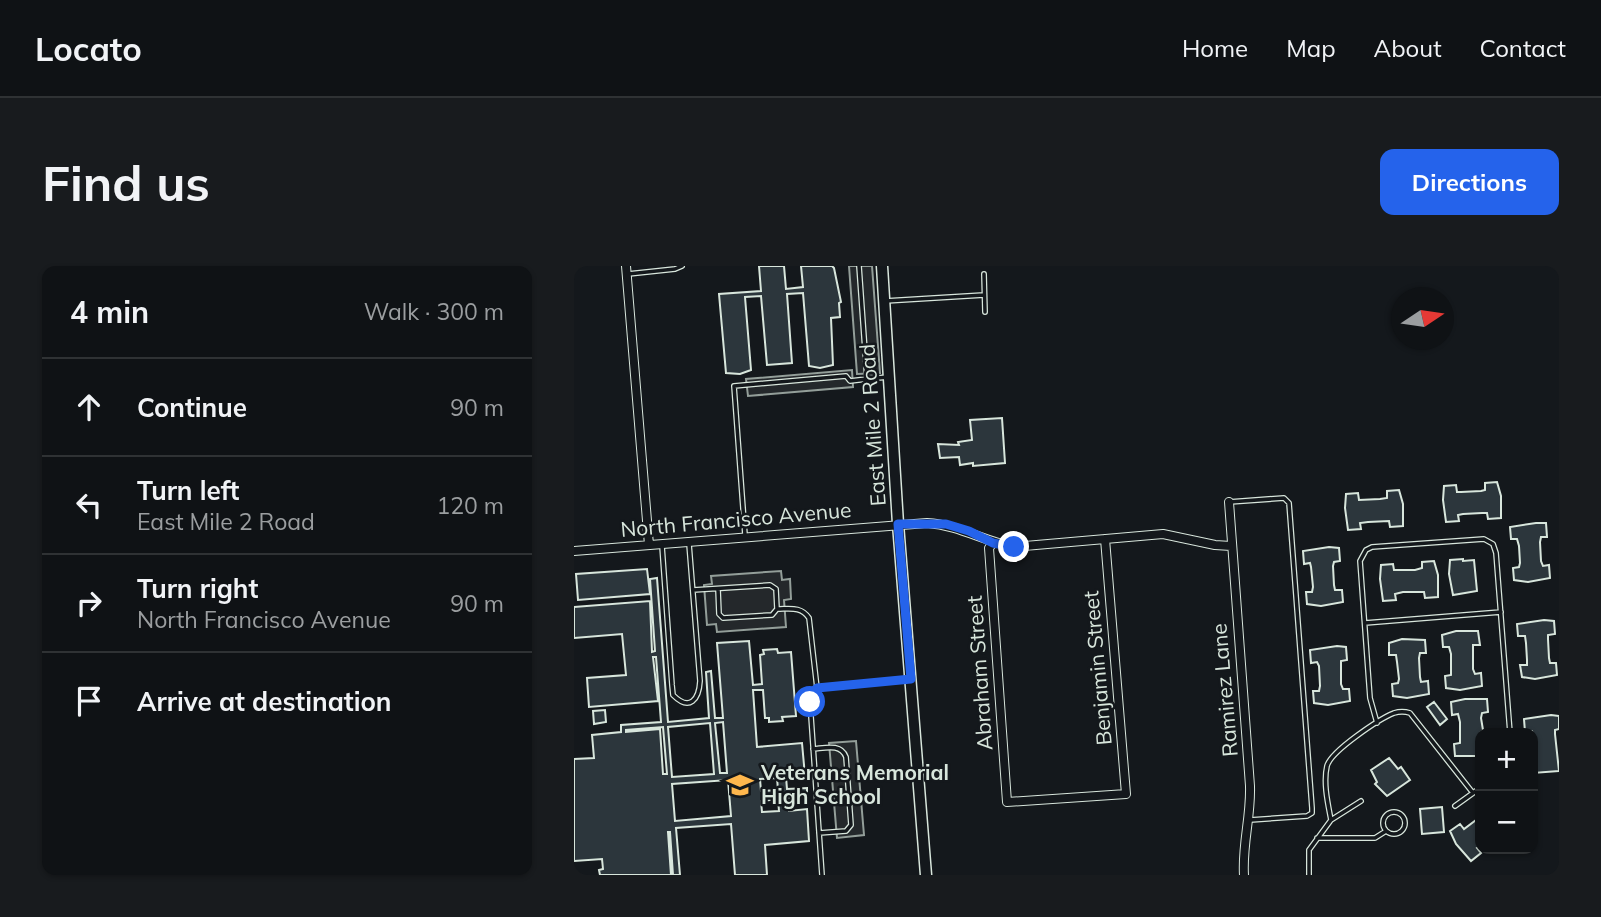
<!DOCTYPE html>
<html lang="en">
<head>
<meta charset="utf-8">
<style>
  body { margin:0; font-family:Mulish,sans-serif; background:#181b1e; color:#f1f3f6 }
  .controls { position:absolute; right:21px; bottom:21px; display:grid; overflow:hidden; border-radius:14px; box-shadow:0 2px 5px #0004 }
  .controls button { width:63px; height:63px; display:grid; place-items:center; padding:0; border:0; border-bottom:2px solid #2f3234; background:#0f1215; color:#f1f3f6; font:35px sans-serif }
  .compass { position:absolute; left:817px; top:21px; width:63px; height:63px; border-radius:50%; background:#0f1215; box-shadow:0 2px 5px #0004; rotate:77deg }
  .stop { position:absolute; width:21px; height:21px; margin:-16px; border:5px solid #2563eb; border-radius:50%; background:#fff }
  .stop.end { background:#2563eb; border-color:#fff; box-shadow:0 2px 7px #0008 }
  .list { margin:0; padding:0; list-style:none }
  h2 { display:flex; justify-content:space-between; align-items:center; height:91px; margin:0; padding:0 28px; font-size:30px }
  h2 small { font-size:23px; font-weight:400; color:#9b9ea0 }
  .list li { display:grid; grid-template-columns:46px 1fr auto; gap:21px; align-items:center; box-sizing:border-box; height:98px; padding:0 28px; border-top:2px solid #2f3234 }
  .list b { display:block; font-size:26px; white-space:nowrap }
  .list p { margin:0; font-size:23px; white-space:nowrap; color:#9b9ea0 }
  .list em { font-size:23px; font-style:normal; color:#9b9ea0 }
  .icon { flex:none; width:38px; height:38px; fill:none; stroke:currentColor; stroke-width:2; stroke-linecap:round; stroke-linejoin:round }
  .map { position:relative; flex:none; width:985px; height:609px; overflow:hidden; border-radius:14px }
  header { display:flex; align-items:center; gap:42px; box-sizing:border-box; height:98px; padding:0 35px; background:#0f1215; border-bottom:2px solid #2f3234 }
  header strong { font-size:33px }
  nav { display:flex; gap:38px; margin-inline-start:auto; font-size:24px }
  .intro { display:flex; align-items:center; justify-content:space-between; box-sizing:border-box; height:168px; padding:0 42px }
  h1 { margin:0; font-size:49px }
  .button { padding:18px 32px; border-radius:14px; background:#2563eb; color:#fff; font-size:24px; font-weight:700 }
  main { display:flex; gap:42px; padding:0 42px }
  aside { flex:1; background:#0f1215; border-radius:14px; box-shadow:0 2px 5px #0004 }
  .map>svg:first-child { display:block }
  .parking { fill:#24282b; stroke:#939e99; stroke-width:2 }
  .building { fill:#2c363c; stroke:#d8e6dc; stroke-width:2; fill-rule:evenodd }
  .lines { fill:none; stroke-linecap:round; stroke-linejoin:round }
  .service-casing { stroke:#d8e6dc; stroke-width:6 }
  .minor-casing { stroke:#d8e6dc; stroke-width:10 }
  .secondary-casing { stroke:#d8e6dc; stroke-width:13 }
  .service { stroke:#14181c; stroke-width:3.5 }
  .minor { stroke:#14181c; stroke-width:8 }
  .secondary { stroke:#14181c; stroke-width:10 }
  .route { stroke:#2563eb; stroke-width:9 }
  .labels { text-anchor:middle; stroke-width:5; stroke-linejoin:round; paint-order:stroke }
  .street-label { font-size:21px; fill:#d8e6dc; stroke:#14181c }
  .poi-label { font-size:21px; font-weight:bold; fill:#d8e6dc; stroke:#14181c; text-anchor:start }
</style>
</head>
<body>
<header>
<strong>Locato</strong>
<nav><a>Home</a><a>Map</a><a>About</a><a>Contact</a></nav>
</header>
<div class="intro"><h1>Find us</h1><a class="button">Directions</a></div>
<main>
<aside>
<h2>4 min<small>Walk · 300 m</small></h2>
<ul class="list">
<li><svg class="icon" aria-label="ahead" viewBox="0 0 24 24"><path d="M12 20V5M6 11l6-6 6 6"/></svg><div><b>Continue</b></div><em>90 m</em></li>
<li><svg class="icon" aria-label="left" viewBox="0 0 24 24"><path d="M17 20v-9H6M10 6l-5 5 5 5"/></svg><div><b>Turn left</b><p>East Mile 2 Road</p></div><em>120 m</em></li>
<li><svg class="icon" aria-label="right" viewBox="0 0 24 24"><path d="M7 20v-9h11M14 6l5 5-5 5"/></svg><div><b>Turn right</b><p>North Francisco Avenue</p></div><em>90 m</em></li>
<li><svg class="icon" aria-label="arrive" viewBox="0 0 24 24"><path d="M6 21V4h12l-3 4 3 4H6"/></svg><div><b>Arrive at destination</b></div></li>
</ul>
</aside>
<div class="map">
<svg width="985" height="609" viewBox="0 0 985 609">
  <rect width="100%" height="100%" fill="#14181c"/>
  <path class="parking" d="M275,0H298L306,107L283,108Z
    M278,104L279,121L174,130L172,113Z
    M207,305L208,314L216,313L217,333L210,334L212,361L143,366L142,358L133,359L130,319L138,318L137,310Z
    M282,475L290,569L263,572L255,477Z"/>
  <path class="building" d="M185,0H210L212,23L229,21L227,0H258L260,2L267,36L265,37L266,51L257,52L259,99L246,102L235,100L229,27L213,28L218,97L193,99L187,30L171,31L177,104L166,108L152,107L145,28L187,25Z
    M428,152L431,197L399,200V197L386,199L385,191L366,192L364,178L385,179L384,176L398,174L396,154Z
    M923,216L927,230V252L914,253L913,247H908L889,248L884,249L885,255L872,256L869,234L870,220L882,219L883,226H887L907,225L911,224V217Z
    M825,224L829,238V260L816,261L815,255L794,256L786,257L787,263L774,264L771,242L772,228L784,227L785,234L806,233L813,232V225Z
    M962,257H972L973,271H967L966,276L967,295L969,300L975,299L976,312L954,316L940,314L939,302L945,301L946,297L945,280L943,273H937L936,261Z
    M755,281L765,282L766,295L760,296L759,300L760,319L761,324H768L769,336L747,340L733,338L732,326H738L739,321L737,301L736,297L730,298L729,285Z
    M889,293V295L900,294L903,325L879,329L875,308L876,294Z
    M860,295L864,309V331L851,332L850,326H829L821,328L822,334L809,335L806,313L807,299L819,298L820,304H841L848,302V296Z
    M73,303L76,328L4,334L2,308Z
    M83,312L94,456L135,452L132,406L137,405L141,452H149L143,377L175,375L179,419L188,418L186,389L190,388L189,384L203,383L204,387L217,386L222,450L208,451L209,455L195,456V452H191L189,424H179L183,481L228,477L231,510L212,511L213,523L233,522V531L213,532L215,545L233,543L235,575L191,579L193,609H161L157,558L102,562L106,609H99L96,566H94L97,609H26L25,604L29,603L28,593L0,595V493L20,492L18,469L47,466V459L87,456L82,391H79L84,435L15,441L13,412L52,409L48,368L0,372V341L76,335L78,386L81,385L76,313ZM149,456L153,507H146L141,457ZM136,457L140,508L98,511L94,461ZM89,461L93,508H89L86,463L52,466V464ZM203,512L204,524L187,525L186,513ZM154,514L157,550L101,555L98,518ZM204,533L205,545L188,546L187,535Z
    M970,354L980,355L981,368L974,369V373L975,392L976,397H982L983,409L961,413L948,411L946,399H953V394L952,377L951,370H944L943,358Z
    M882,365H904L906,379H899V403L901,408L907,407L908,420L886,424L872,422L871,410L877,409V388L875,381H869L868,369Z
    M828,373L851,374L852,387H846L845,392L846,411L847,416L854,415L855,428L833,432L819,430L818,418L824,417L825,413L823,396L822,389H815V377Z
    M763,380L772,381L773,394L767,395V418L769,423H775L776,435L754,439L740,437L739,425H745L746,420L745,400L743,396L737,397L736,384Z
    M891,433H913L914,446L908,447L907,452L909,464L906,467V490H881L880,478L886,477V456L884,448L878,449L877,436Z
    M860,436L873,453L866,459L853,441Z
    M31,444L32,456L20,458L19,445Z
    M977,449L985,450V463L981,464V468L985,505L959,507V469L958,465L951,466L950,453Z
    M815,492L824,503L827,501L836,514L813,530L801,518L803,516L797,504Z
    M868,541L870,566L848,568L846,543Z
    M906,551V580L903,582L907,587L897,595L882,578L876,565L886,558L890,563Z"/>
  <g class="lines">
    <g class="service-casing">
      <path id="service" d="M285,0L293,113L314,111
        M54,8L101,3L108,0
        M410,8L411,46
        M311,35L410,29
        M655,236L710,232L715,237L738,542V547L733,550L676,554
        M171,269L160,120L272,110L276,115L293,113
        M88,280L98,419L99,429C116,446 125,433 126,415L115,278
        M119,324L196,319L202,323L203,343L198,349L149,352L145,348L144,323
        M203,343C216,343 227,340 235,352L243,422
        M791,357L927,346
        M803,457L796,432L786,295L792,284L798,281L910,273L919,278L922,287L936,467
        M239,483C251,482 267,477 272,491L277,559L272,565L245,567
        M881,540L906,522
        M809 557a11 11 0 1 1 22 0a11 11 0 1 1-22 0Z
        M757,554L787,535
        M743,572H801L812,565
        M248,609L236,436L238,427L243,422L334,414
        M735,609V584L757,554C754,538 749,517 753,500C757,485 805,453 820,447C826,445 830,445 836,447L899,527"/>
    </g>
    <g class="minor-casing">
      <path id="minor" d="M52,0L75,279
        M655,236L676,520C677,551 668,579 670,609
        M419,277L415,282L433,536L552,528L531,273
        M0,285L353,257C385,259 409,275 440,281L589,268L641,279L657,280"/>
    </g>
    <g class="secondary-casing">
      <path id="secondary" d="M308,0L324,258L352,609"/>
    </g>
    <use href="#service" class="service"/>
    <use href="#minor" class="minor"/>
    <use href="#secondary" class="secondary"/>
  </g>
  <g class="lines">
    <path class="route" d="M236,436L238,427L243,422L337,413L324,258H372L395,265L419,277L440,281"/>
  </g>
  <defs>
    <g id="school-bare" transform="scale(2.1)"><path d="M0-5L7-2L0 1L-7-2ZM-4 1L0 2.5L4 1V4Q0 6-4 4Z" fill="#ffb74d" stroke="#14181c" stroke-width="2.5" paint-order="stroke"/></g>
  </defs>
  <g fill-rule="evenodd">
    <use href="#school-bare" x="166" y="519"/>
  </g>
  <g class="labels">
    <g class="street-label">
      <text transform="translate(299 159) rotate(-94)" y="7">East Mile 2 Road</text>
      <text transform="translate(162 254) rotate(-5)" y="7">North Francisco Avenue</text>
      <text transform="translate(524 402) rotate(-95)" y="7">Benjamin Street</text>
      <text transform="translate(406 407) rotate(-94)" y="7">Abraham Street</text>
      <text transform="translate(651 424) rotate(-95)" y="7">Ramirez Lane</text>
    </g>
    <g class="poi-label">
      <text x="187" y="514">Veterans Memorial<tspan x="187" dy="24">High School</tspan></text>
    </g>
  </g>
</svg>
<div class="controls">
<button>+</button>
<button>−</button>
</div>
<svg class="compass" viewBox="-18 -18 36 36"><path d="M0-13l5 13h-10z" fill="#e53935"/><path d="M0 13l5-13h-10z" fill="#9b9ea0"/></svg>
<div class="stop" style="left:236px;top:436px"></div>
<div class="stop end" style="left:440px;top:281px"></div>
</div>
</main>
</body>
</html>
